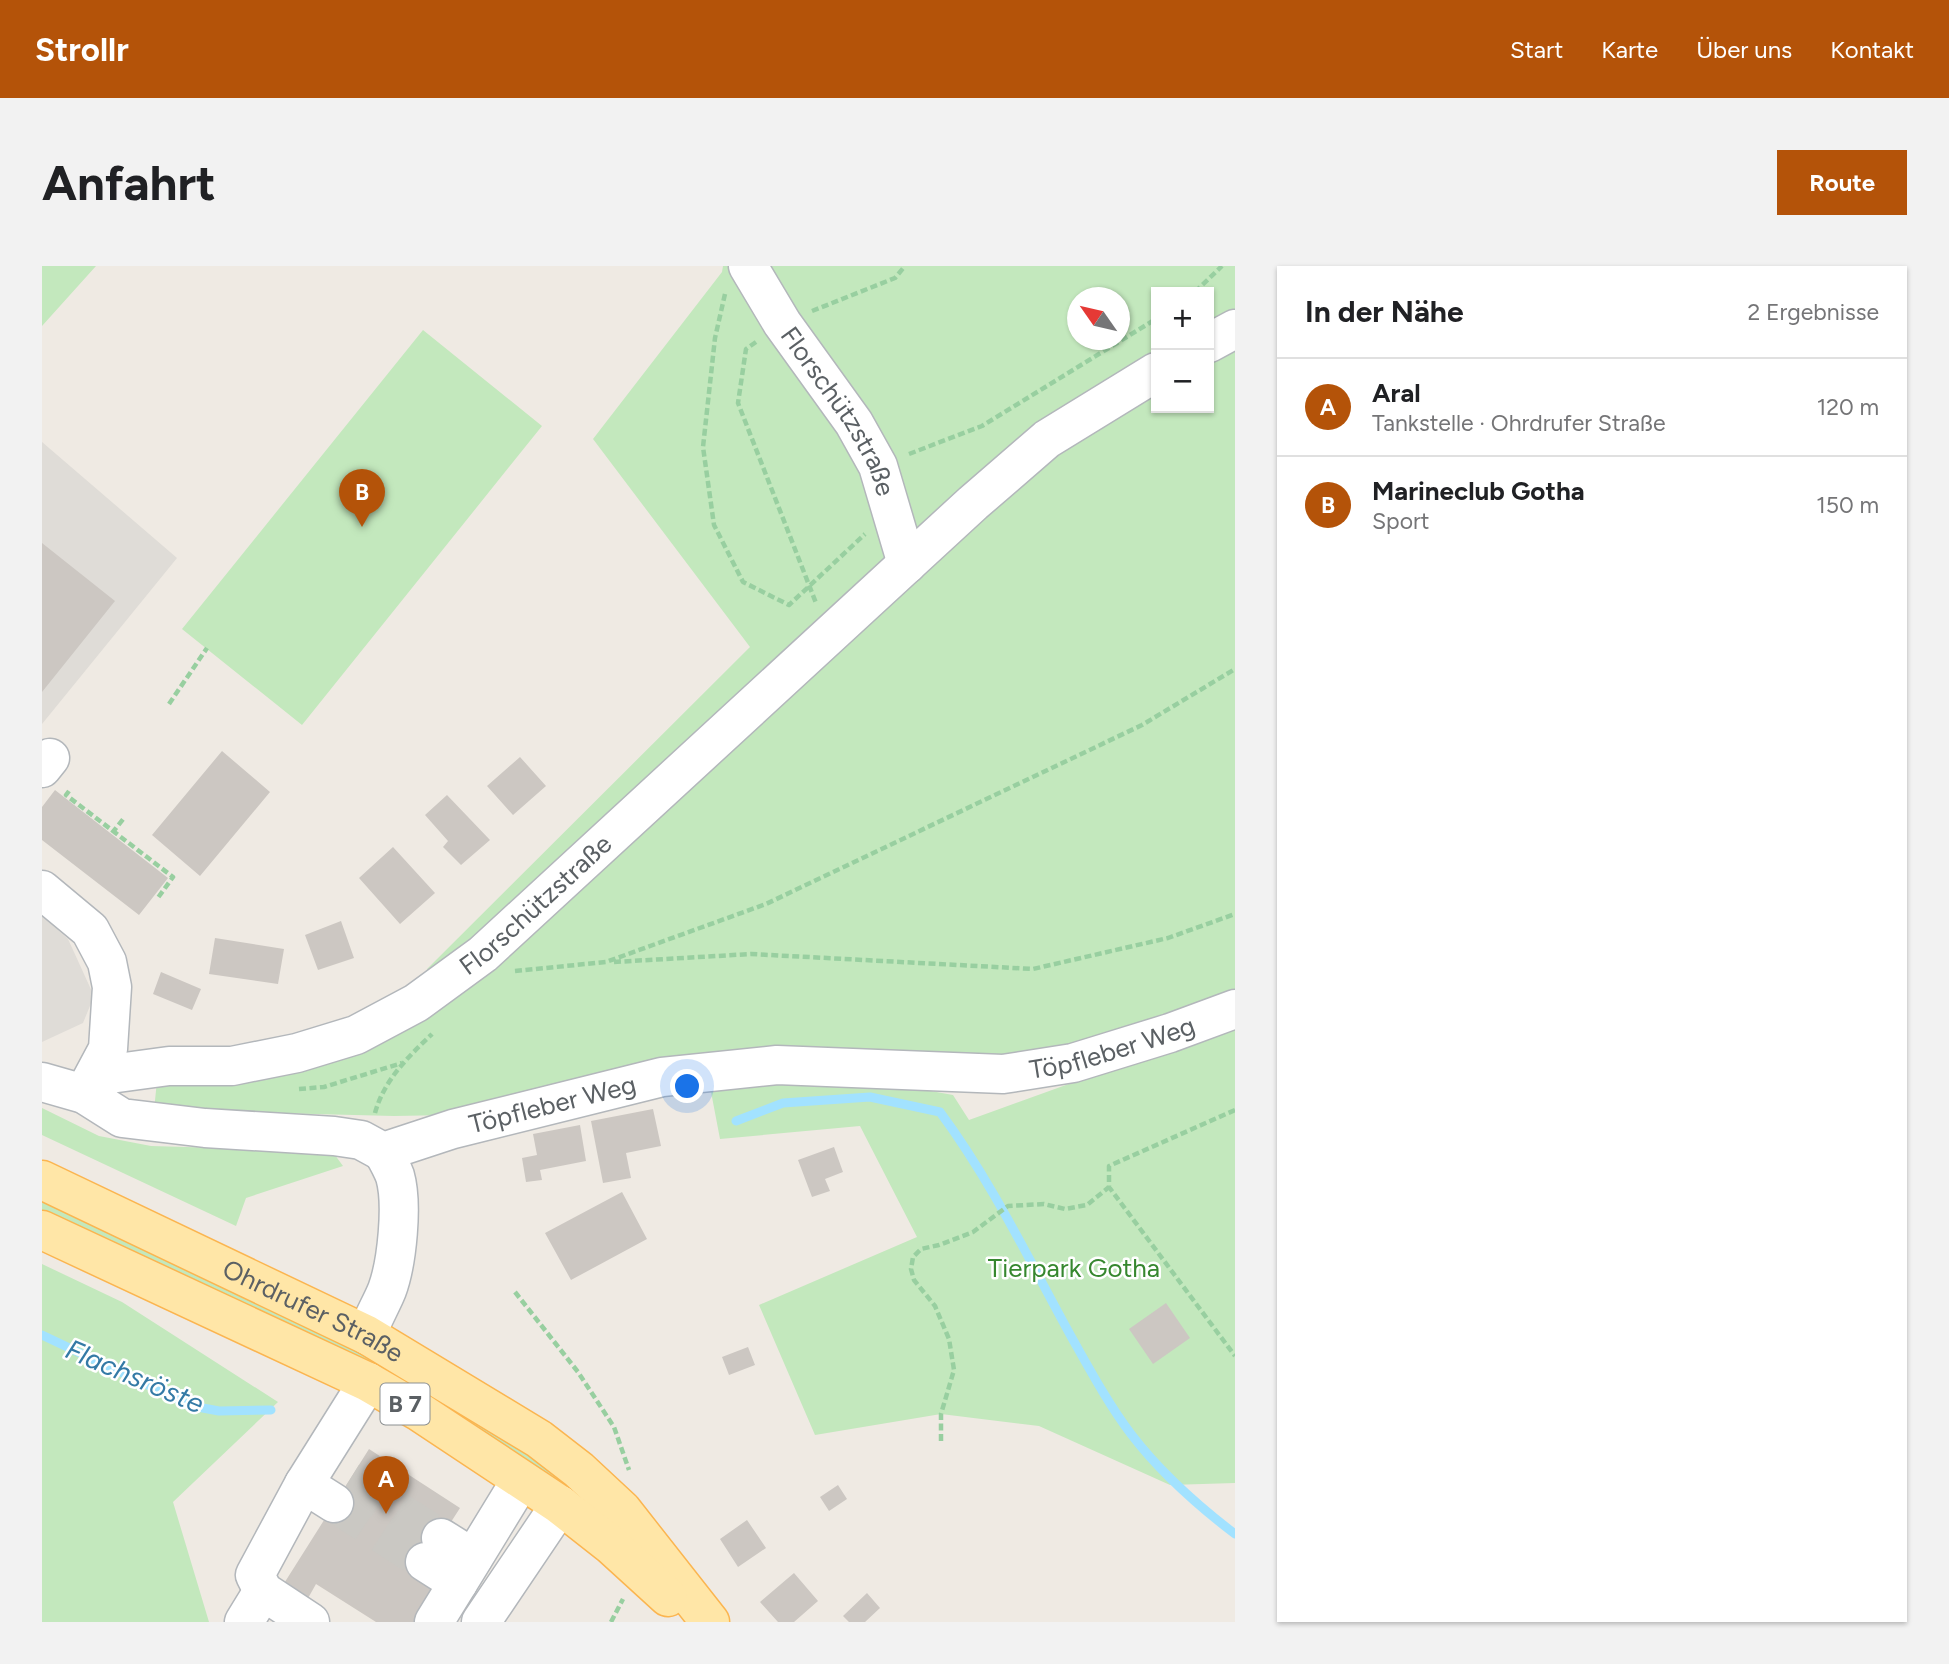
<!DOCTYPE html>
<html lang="de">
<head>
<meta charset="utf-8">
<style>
  body { margin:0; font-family:Figtree,sans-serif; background:#f2f2f2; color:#202124 }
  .controls { position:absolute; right:21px; top:21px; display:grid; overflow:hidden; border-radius:0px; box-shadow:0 2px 5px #0004 }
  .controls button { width:63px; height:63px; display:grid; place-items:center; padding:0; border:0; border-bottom:2px solid #e0e0e0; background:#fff; color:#202124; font:35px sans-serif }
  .compass { position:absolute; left:1025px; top:21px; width:63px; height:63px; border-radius:50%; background:#fff; box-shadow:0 2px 5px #0004; rotate:304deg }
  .you { position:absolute; left:646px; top:821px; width:24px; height:24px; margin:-18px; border:5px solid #fff; border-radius:50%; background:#1a73e8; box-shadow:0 0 0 10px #1a73e833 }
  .badge { display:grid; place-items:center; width:46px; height:46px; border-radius:50%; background:#b45309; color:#fff; font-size:23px; font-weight:700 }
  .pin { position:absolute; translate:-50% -58px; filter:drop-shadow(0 2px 4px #0008) }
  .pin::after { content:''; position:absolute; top:37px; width:24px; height:21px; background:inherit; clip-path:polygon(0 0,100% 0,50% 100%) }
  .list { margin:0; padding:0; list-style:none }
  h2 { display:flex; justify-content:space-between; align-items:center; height:91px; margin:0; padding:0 28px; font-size:30px }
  h2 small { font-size:23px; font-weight:400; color:#757577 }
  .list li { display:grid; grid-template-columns:46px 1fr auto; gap:21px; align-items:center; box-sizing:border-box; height:98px; padding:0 28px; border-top:2px solid #e0e0e0 }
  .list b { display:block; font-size:26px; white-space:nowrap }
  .list p { margin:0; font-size:23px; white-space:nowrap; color:#757577 }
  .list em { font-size:23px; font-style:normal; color:#757577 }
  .map { position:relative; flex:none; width:1193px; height:1356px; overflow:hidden; border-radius:0px }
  header { display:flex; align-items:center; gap:42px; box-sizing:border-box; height:98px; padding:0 35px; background:#b45309; color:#fff }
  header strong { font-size:33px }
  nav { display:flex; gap:38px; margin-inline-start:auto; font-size:24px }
  .intro { display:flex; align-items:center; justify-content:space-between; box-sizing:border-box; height:168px; padding:0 42px }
  h1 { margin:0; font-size:49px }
  .button { padding:18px 32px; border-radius:0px; background:#b45309; color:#fff; font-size:24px; font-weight:700 }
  main { display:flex; gap:42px; padding:0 42px }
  aside { flex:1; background:#fff; border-radius:0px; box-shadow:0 2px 5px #0004 }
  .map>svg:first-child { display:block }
  .industrial { fill:#dfdcd7 }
  .green { fill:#c3e8bd; fill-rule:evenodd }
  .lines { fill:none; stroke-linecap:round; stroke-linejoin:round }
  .stream { stroke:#a2e2ff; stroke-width:9 }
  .building { fill:#ccc7c2 }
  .minor-tunnel { stroke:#cac8c3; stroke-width:38; stroke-dasharray:38 19; stroke-linecap:butt }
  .minor-casing { stroke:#b3b7bb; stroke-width:41 }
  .major-casing { stroke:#fbb550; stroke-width:41 }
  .path { stroke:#98cfa0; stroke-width:4.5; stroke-dasharray:7 3.5; stroke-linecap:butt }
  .minor { stroke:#fff; stroke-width:38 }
  .major { stroke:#ffe6a7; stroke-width:38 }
  .labels { text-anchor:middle; stroke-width:5; stroke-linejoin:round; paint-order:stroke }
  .shield { fill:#fff; stroke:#8c9092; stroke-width:2 }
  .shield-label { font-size:24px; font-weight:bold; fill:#5b6064 }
  .street-label { font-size:26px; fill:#5b6064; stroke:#fff }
  .park-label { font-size:26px; fill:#36872f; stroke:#fff }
  .water-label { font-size:28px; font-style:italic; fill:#347aa6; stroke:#fff }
</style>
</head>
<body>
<header>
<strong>Strollr</strong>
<nav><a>Start</a><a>Karte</a><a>Über uns</a><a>Kontakt</a></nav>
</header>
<div class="intro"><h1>Anfahrt</h1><a class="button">Route</a></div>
<main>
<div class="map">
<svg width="1193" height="1356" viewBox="0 0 1193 1356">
  <rect width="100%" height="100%" fill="#efeae3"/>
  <path class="industrial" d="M0,176L135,292L0,458Z
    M0,650L26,673L52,730L41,757L0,776Z"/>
  <path class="green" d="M0,0H54L0,60Z
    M681,0H1193V730L1068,776L909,798L407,849L352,850L112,844L115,815L403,728L385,703L708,381L551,173L680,6ZM1114,26H1167V142H1114ZM1036,32H1078V74H1036Z
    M381,64L500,160L260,459L140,363Z
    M1193,758V1217L1128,1219L997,1160L899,1148L773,1169L717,1039L875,971L818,860L678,873L666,810L795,808L911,829L927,854Z
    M0,842L57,870L109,880L290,885L301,900L204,932L194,960L0,869Z
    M0,932C146,1002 296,1067 434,1152C481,1180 524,1215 566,1249L0,947Z
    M0,998L80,1036L236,1136L131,1236L167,1356H0Z"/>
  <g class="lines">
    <path class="stream" d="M694,855L741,837L828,831L898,846C950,916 988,996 1030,1072C1048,1104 1067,1139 1089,1168C1118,1206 1155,1239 1193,1268
      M0,1069L150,1140L177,1145L229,1144"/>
  </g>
  <path class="building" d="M0,277L73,335L0,426Z
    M180,485L228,526L158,610L110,569Z
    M478,491L504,520L471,549L445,520Z
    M13,524L126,612L97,649L0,574V541Z
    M405,529L448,574L419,599L401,581L406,575L383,549Z
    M351,581L393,627L358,658L317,612Z
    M299,655L312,692L276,704L263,669Z
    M173,672L242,683L236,718L167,708Z
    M119,706L159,723L150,744L111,728Z
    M611,843L619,880L584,887L589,912L561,917L549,855Z
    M538,859L544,895L498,904L500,914L484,916L480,892L495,889L491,868Z
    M792,881L801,906L783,913L788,925L770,931L756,894Z
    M580,926L605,973L529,1014L503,967Z
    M1124,1037L1148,1072L1111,1098L1087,1063Z
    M706,1081L713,1099L687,1109L680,1091Z
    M327,1183L418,1242L382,1298L409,1316L384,1356H334L274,1318L265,1334L241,1319Z
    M796,1219L805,1233L787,1245L778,1231Z
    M705,1254L724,1282L696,1301L678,1273Z
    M752,1307L776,1335L752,1356H736L718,1336Z
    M825,1327L838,1342L823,1356H807L801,1350Z"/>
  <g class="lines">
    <path class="minor-tunnel" d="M307,1215L399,1272
      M292,1237L383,1296"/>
    <g class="minor-casing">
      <g id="minor">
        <path id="s1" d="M706,0L740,57L812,157L836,200L865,298"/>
        <path d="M1167,77L1193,63"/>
        <path d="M0,502L8,492"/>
        <path d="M0,624L48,664L65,696L70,721L66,783L43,826"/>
        <path id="s2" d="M0,816L42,828L80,852L163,862L292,870L319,874L341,886L411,863L620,811L735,799L961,808L1031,797L1128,767L1193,743"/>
        <path id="s3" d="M42,828L68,808L127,800H190L255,787L314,769L374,737L441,688L931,237L1005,173L1114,106"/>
        <path d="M325,1069C330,1053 339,1039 345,1024C355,997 361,938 353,910C350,902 345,893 341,886"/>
        <path d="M262,1218L213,1309L221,1325L268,1356"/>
        <path d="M292,1237L262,1218L326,1116"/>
        <path d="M399,1272L431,1292"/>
        <path d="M383,1296L416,1317L479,1214"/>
        <path d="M202,1356L221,1325"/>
        <path d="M392,1356L416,1317"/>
        <path d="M439,1356L518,1239"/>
      </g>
    </g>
    <g class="major-casing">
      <g id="major">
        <path id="s4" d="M0,914L325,1069L497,1173L537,1204L580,1244L668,1356"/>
        <path d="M0,964L326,1116L376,1145L518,1239L569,1279L626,1331"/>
      </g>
    </g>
    <path class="path" d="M1153,26L1180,0
      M683,28L673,72L661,181L672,259L701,316L747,339L823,268
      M770,45L853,12L863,0
      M714,76L704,83L696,137L774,337
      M867,188L940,160L1114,53
      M127,438L165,382
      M27,525L24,529L131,611L115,633
      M70,567L82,552
      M572,696L709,688L991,703L1126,672L1193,648
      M473,705L564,696L724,638L1100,459L1193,403
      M257,823L282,821L360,797
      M1193,844L1067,900V921L1193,1090
      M333,847C342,814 366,791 390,768
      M473,1026L536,1106L572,1161L587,1204
      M899,1175V1148L912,1104L907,1073L893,1040L872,1014L869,1003L871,991L879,983L897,979L931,966L966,940L1002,938L1023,943L1045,939L1067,921
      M569,1356L581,1333"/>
    <use href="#minor" class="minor"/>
    <use href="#major" class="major"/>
  </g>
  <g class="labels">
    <rect class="shield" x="338.5" y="1117.5" width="49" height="41" rx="5"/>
    <g class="shield-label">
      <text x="363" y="1146">B 7</text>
    </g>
    <g class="street-label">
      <text dy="9" stroke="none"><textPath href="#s1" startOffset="172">Florschützstraße</textPath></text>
      <text dy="9" stroke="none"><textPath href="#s3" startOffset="506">Florschützstraße</textPath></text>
      <text dy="9" stroke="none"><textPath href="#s2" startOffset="1097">Töpfleber Weg</textPath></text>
      <text dy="9" stroke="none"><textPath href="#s2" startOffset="530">Töpfleber Weg</textPath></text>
      <text dy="9" stroke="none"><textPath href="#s4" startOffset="301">Ohrdrufer Straße</textPath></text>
    </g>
    <g class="park-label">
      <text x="1032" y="1011">Tierpark Gotha</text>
    </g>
    <g class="water-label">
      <text transform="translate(93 1110) rotate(23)" y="10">Flachsröste</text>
    </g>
  </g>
</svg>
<div class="controls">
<button>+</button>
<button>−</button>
</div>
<svg class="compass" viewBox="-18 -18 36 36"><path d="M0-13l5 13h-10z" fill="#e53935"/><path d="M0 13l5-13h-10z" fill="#757577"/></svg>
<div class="you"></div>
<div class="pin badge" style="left:344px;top:1248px">A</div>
<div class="pin badge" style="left:320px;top:261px">B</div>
</div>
<aside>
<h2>In der Nähe<small>2 Ergebnisse</small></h2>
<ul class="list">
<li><span class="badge">A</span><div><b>Aral</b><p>Tankstelle · Ohrdrufer Straße</p></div><em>120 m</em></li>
<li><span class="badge">B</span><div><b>Marineclub Gotha</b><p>Sport</p></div><em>150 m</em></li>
</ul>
</aside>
</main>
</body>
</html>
